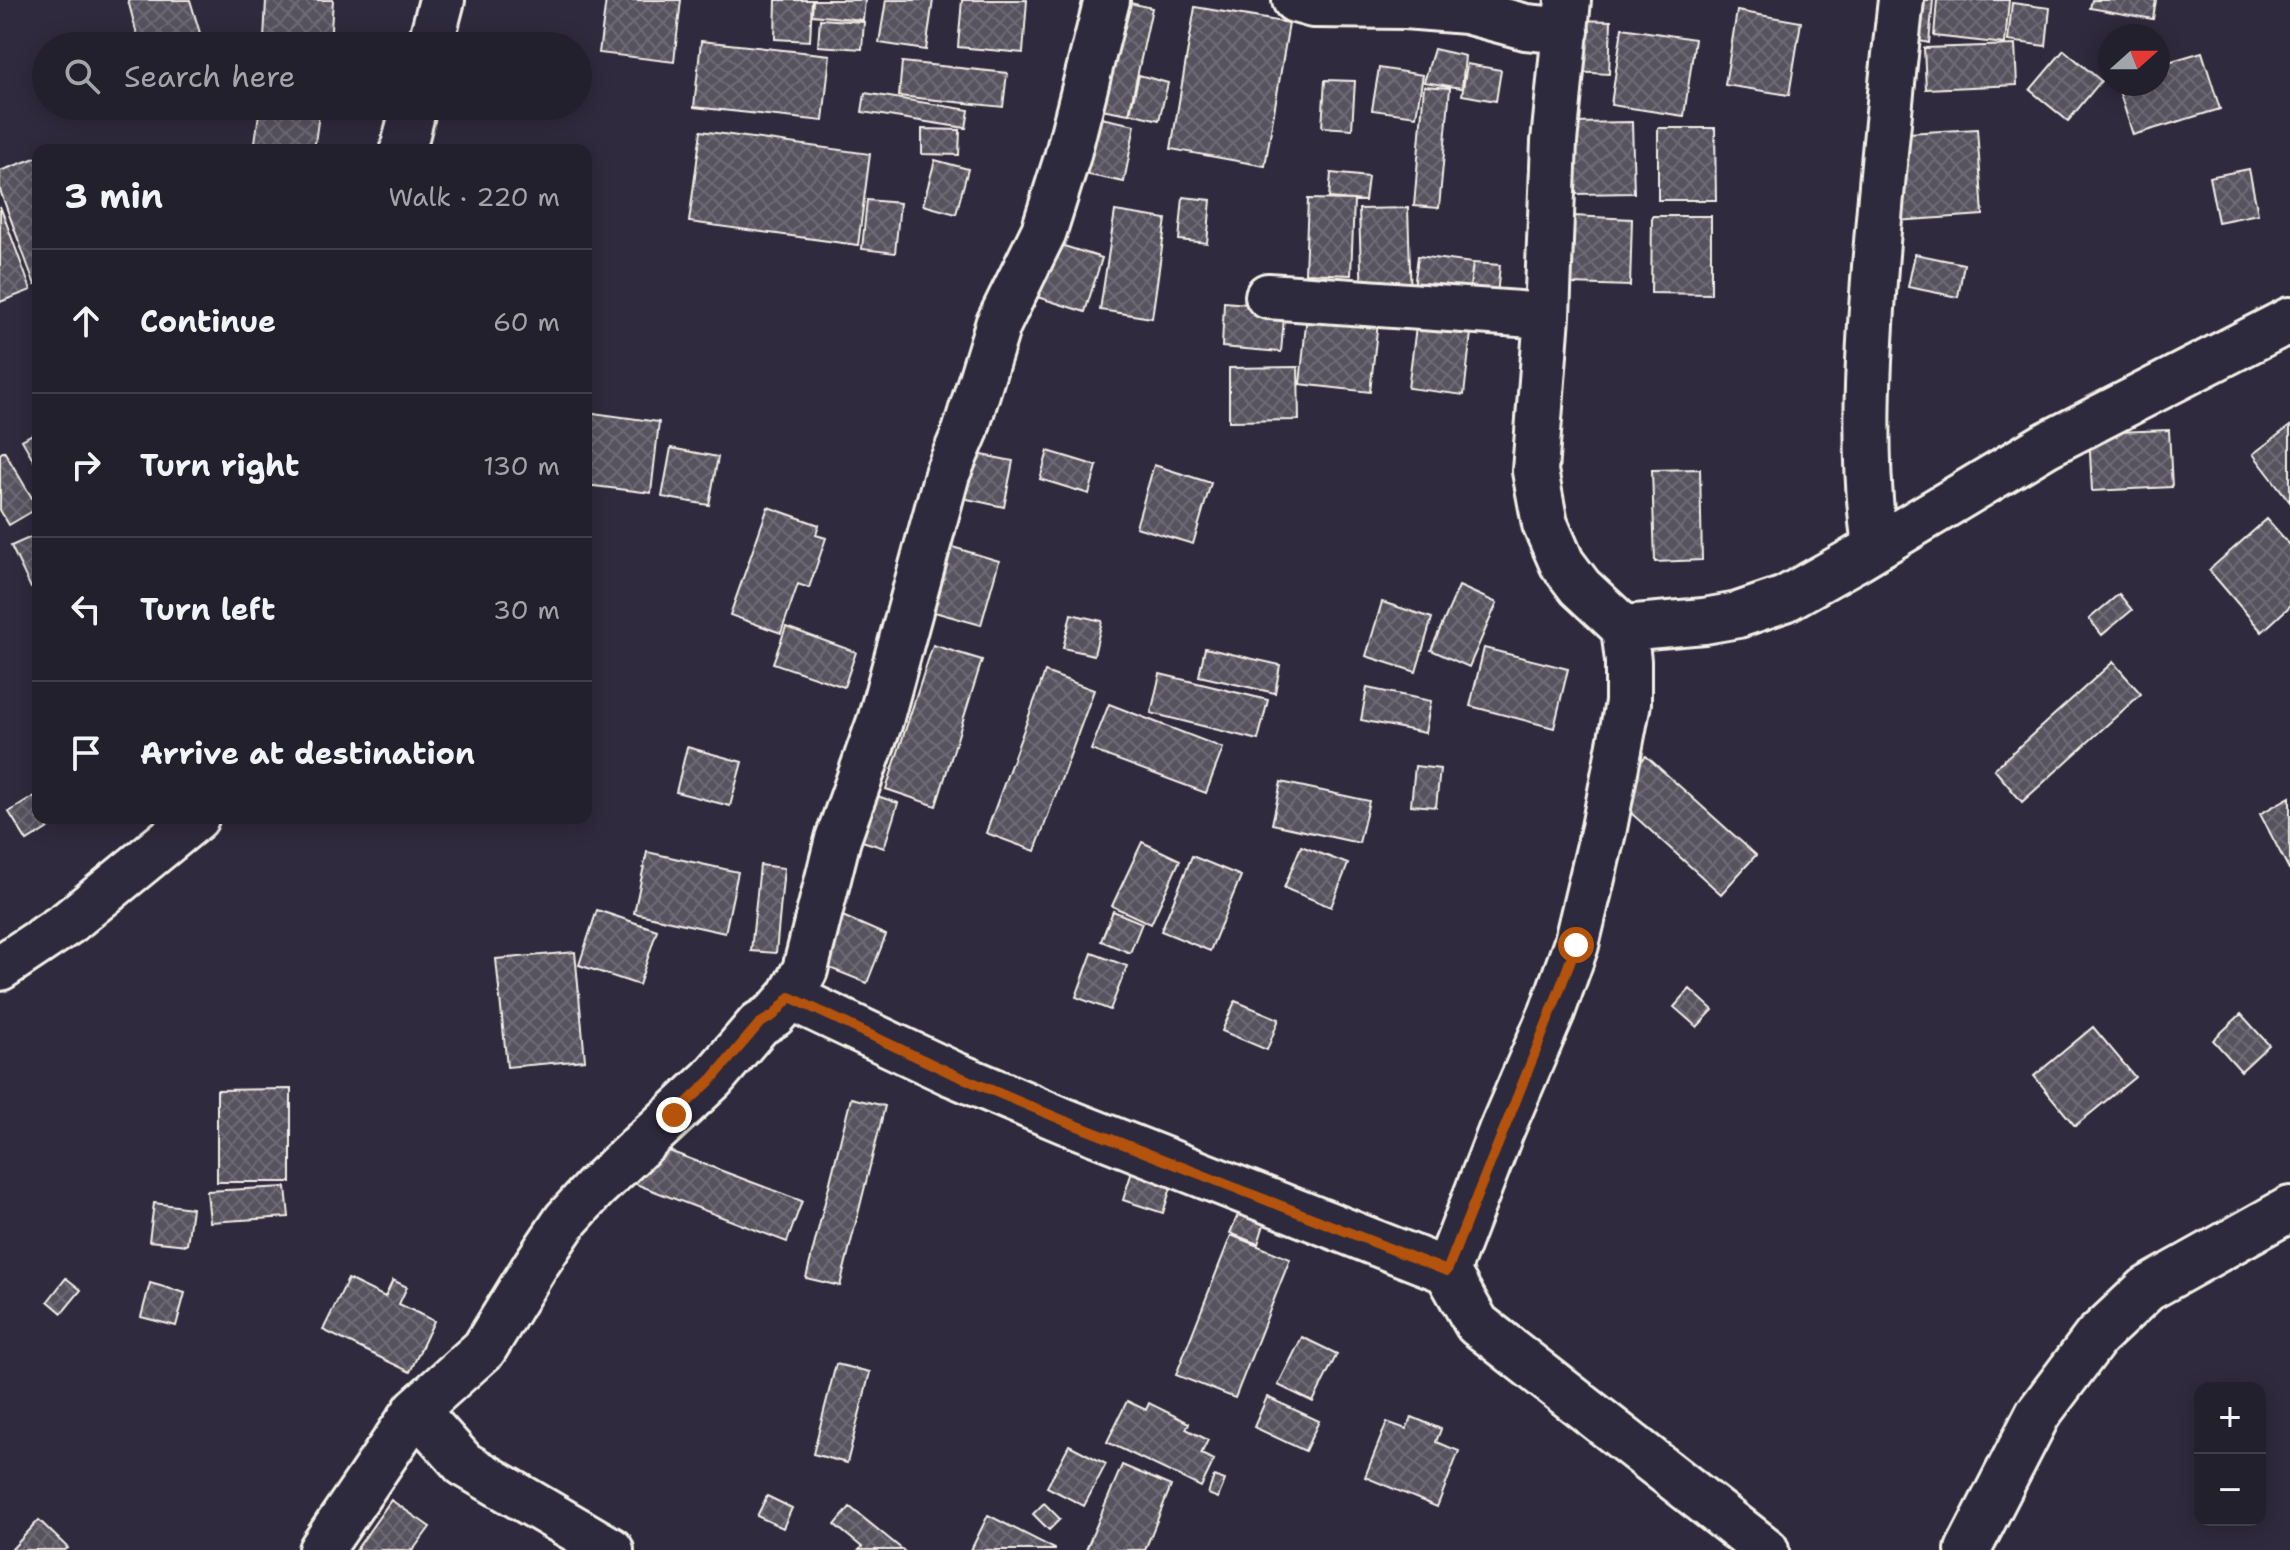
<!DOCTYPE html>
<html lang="en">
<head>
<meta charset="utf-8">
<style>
  body { margin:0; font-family:"Shantell Sans",sans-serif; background:#2b2836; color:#f1f3f6 }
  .controls { position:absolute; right:24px; bottom:24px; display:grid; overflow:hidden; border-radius:16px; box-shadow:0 4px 20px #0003 }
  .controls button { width:72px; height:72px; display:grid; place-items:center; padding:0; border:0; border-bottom:2px solid #403e4a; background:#23202e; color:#f1f3f6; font:40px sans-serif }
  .compass { position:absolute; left:2098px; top:24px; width:72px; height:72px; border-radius:50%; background:#23202e; box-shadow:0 4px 20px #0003; rotate:69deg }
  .stop { position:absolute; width:24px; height:24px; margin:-18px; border:6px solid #b45309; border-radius:50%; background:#fff }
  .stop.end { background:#b45309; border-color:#fff; box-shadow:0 2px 8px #0008 }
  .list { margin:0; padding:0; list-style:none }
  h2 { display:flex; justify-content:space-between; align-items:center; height:104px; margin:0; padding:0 32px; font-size:34px }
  h2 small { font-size:26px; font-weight:400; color:#a3a3aa }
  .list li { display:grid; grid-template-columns:52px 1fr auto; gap:24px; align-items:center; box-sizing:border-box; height:144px; padding:0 32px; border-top:2px solid #403e4a }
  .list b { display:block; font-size:30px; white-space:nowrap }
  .list em { font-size:26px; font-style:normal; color:#a3a3aa }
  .icon { flex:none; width:44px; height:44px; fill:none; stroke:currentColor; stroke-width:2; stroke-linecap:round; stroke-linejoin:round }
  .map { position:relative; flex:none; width:2290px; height:1550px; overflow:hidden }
  .search { position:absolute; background:#23202e; box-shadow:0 4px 20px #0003; left:32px; top:32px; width:560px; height:88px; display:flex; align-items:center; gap:20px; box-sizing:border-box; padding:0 28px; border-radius:44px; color:#a3a3aa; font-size:30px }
  .panel { position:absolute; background:#23202e; box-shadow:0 4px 20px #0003; left:32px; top:144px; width:560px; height:680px; border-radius:16px }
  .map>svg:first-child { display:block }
  .building { fill:url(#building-cross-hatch); stroke:#f4f1e8; stroke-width:2 }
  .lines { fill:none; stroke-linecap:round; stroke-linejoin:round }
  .street-casing { stroke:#f4f1e8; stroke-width:50 }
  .street { stroke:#2f2a3d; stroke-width:44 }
  .route { stroke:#b45309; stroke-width:10 }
</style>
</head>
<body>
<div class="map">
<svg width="2290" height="1550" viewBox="0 0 2290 1550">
  <defs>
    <pattern id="building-cross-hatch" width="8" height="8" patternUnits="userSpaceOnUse" patternTransform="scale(2)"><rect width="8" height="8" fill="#56525f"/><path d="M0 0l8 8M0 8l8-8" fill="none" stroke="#6f6b76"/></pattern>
  </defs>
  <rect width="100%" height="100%" fill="#2f2a3d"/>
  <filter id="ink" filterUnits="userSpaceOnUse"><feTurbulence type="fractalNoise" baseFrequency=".0125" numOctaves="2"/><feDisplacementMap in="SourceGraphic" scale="16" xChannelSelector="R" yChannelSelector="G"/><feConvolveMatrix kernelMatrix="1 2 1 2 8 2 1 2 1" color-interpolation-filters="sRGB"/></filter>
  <g filter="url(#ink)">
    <path class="building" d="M128,0H190L203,43L193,46H140Z
      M266,0H333L330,44L264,40Z
      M606,0H681L674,62L599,53Z
      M776,0H812L810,41L775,39Z
      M813,0H865L863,20L812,15Z
      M886,0H933L926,50L879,43Z
      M962,0H1027L1023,53L958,47Z
      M1117,0L1152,8L1129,114L1090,107Z
      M1911,0H1933L1929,43L1906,38Z
      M1937,0H2009L2005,44L1934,36Z
      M2092,0H2156L2153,19L2090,8Z
      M2012,3L2050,8L2046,46L2008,41Z
      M1195,7L1289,23L1265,166L1171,149Z
      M1737,11L1801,22L1789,95L1725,85Z
      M820,19L864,22L862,49L818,46Z
      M1577,20L1611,21L1609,74L1575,72Z
      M1622,28L1695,39L1684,116L1611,105Z
      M701,41L830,55L823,121L694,107Z
      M2015,45L2017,85L1926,89L1924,48Z
      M1434,49L1465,56L1462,88L1424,82Z
      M2064,50L2101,81L2068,121L2030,90Z
      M2202,52L2220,109L2133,135L2117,84H2158V65Z
      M902,62L1007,73L1003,107L899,96Z
      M1467,64L1501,70L1496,101L1462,95Z
      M1379,68L1423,75L1416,116L1372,110Z
      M1139,75L1168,83L1159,120L1130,113Z
      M1325,80L1355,81L1352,129L1322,127Z
      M1424,86L1450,88L1439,208L1414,206Z
      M865,93L969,110L966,128L862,112Z
      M260,106L320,107L314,150H254Z
      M1086,115L1135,125L1124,182L1074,172Z
      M1632,122L1634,193L1575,194L1572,123Z
      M1658,128H1715L1716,200H1658Z
      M922,129L960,130L959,155L922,154Z
      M1977,129L1983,215L1896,221L1890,134Z
      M701,131L870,154L858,245L689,222Z
      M38,157V284L35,285L0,190V171Z
      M935,160L968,169L956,214L923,205Z
      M2249,169L2258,214L2218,222L2209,177Z
      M1331,173L1368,177L1365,201L1329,198Z
      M1183,197L1211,200L1207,243L1179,240Z
      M1308,199L1354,200L1351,275L1305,273Z
      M867,200L900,203L895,253L862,249Z
      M0,206L31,290L0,302Z
      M1408,208L1411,298L1362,300L1359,209Z
      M1115,211L1166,219L1152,318L1100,310Z
      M1573,216L1632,219L1630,286L1571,284Z
      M1652,216H1711V294L1651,293Z
      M1048,241L1102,258L1085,312L1031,295Z
      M1915,254L1964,264L1958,297L1908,287Z
      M1418,256L1473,263L1468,302L1413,295Z
      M1473,263L1500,265L1496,306L1468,302Z
      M1224,302L1285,307L1281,352L1222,347Z
      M1307,314L1378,322L1370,392L1300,384Z
      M1416,327L1471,333L1464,395L1408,388Z
      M1298,367L1299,420L1229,421V368Z
      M586,412L659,422L651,493L586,485Z
      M2290,426V502L2253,454Z
      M2169,430L2172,487L2092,491L2089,433Z
      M38,431V468L22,440Z
      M671,448L718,457L709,505L662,497Z
      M4,451L38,508L9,525L0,510V454Z
      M1048,451L1097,466L1089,494L1040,479Z
      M967,452L1013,461L1004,507L958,497Z
      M1154,465L1211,483L1193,544L1136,527Z
      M1700,469L1702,560L1655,562L1652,470Z
      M768,507L819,525L816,535L826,538L809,588L798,584L781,633L730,615Z
      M2267,519L2290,545V606L2262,632L2209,570Z
      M38,534V585L31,588L11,546Z
      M939,543L999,561L981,625L920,608Z
      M1459,586L1497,603L1469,667L1431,650Z
      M2119,594L2132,610L2102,635L2089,619Z
      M1382,602L1432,618L1416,672L1366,656Z
      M1071,614L1102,621L1094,655L1063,648Z
      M786,627L856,652L844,687L773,663Z
      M933,645L982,660L936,806L886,789Z
      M1205,648L1280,665L1275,693L1199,676Z
      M1484,648L1568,669L1554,728L1470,706Z
      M2113,662L2141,694L2022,802L1994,769Z
      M1045,672L1094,690L1035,851L986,833Z
      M1160,674L1268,700L1258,740L1151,713Z
      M1367,688L1431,701L1425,733L1361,720Z
      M1109,704L1223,748L1206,793L1091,750Z
      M687,747L742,762L730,806L676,792Z
      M1646,756L1756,855L1721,894L1611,795Z
      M1415,766L1440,769L1436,807L1411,805Z
      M1281,782L1369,801L1359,843L1272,824Z
      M38,794V818H64L27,841L9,812Z
      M874,795L898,803L884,848L859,840Z
      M2290,797V868L2289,869L2260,814Z
      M1142,842L1180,860L1151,924L1112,906Z
      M1301,846L1348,864L1331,907L1284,888Z
      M647,852L738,872L725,933L634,913Z
      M1192,856L1241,876L1210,951L1161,931Z
      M760,865L784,868L776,953L751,951Z
      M597,910L657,930L639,985L579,965Z
      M1113,911L1142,923L1130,953L1101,941Z
      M838,914L886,935L867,983L817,963Z
      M575,952L585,1060L507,1067L496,959Z
      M1092,953L1127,966L1110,1010L1076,997Z
      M1690,989L1713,1010L1697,1027L1674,1007Z
      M1235,1001L1279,1019L1267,1050L1222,1031Z
      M2241,1014L2269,1045L2241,1071L2213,1040Z
      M2093,1027L2135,1077L2075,1126L2034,1076Z
      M291,1089V1182H217V1090Z
      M851,1098L885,1106L840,1286L806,1278Z
      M648,1143L802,1201L787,1242L633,1183Z
      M1133,1168L1173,1181L1163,1213L1123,1200Z
      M286,1187L289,1217L210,1222L207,1191Z
      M154,1203L192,1208L187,1245L149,1241Z
      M1241,1208L1266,1218L1258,1244L1230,1233Z
      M1231,1235L1290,1259L1235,1398L1176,1375Z
      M66,1278L81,1290L62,1313L48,1301Z
      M348,1279L385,1297L393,1280L407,1287L399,1304L434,1321L410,1372L323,1330Z
      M150,1283L185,1293L176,1326L141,1317Z
      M1302,1337L1337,1354L1313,1402L1278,1385Z
      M836,1364L870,1372L847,1463L813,1454Z
      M1267,1397L1319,1421L1305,1451L1254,1427Z
      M1127,1401L1146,1410L1149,1403L1189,1423L1186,1429L1208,1440L1201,1454L1214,1460L1201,1487L1107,1442Z
      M1412,1417L1441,1429L1436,1442L1459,1451L1437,1507L1365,1477L1387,1422L1406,1429Z
      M1069,1445L1106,1464L1084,1506L1047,1487Z
      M1122,1465L1171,1486L1145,1550H1086Z
      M1214,1476L1225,1480L1218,1498L1208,1494Z
      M767,1496L792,1508L783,1528L757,1516Z
      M391,1500L430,1527L413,1550H356Z
      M1044,1503L1060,1519L1049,1530L1033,1514Z
      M850,1507L903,1550H859L862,1547L835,1525Z
      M988,1515L1055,1549V1550H971Z
      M39,1520L68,1548L65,1550H11Z"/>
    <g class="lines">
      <g class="street-casing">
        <path id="street" d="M1295,0L1313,5L1405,6L1466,11L1526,27L1566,31
          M430,46L442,0
          M403,150L414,106
          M1268,296L1547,316
          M1875,546C1862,454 1868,359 1875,267C1882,178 1891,89 1901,0
          M1624,628L1704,621L1738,615L1785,599L1856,559L2046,445L2290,320
          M0,968L69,922L196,818
          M790,997L951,1073L1065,1121L1447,1271L1477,1324L1766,1550
          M1447,1271L1501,1131L1552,1012L1576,945L1604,828L1628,703V661L1624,628L1580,587L1562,563L1545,524L1535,471L1547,316L1554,142L1568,0
          M416,1410L464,1464L611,1550
          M321,1550L416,1410L484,1349L535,1266L566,1220L595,1188L712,1079L759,1024L774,1015L790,997L805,970L838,839L880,721L947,474L965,432L998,325L1044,231L1067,158L1107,0
          M1968,1550L2038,1414L2096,1337L2147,1289L2290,1209"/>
      </g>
      <use href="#street" class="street"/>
    </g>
  </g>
  <g class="lines" filter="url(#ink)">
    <path class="route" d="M674,1115L712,1079L759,1024L774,1015L790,997L951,1073L1065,1121L1447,1271C1489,1162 1537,1055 1576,945"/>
  </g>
</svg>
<div class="controls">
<button>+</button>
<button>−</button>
</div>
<svg class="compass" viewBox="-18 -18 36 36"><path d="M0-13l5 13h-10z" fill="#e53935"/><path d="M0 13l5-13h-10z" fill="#a3a3aa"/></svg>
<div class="stop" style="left:1576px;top:945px"></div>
<div class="stop end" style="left:674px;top:1115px"></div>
<div class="search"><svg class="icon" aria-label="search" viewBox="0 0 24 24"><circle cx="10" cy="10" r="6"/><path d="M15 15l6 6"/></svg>Search here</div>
<section class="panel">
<h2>3 min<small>Walk · 220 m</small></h2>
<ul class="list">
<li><svg class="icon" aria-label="ahead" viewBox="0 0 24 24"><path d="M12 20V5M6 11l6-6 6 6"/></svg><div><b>Continue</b></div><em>60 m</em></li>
<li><svg class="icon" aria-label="right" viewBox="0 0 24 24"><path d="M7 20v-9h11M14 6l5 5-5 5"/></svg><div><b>Turn right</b></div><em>130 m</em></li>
<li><svg class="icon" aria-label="left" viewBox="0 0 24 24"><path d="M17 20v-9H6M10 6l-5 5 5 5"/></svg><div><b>Turn left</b></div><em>30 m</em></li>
<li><svg class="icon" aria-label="arrive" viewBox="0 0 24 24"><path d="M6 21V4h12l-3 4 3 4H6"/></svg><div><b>Arrive at destination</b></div></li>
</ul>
</section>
</div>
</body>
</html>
